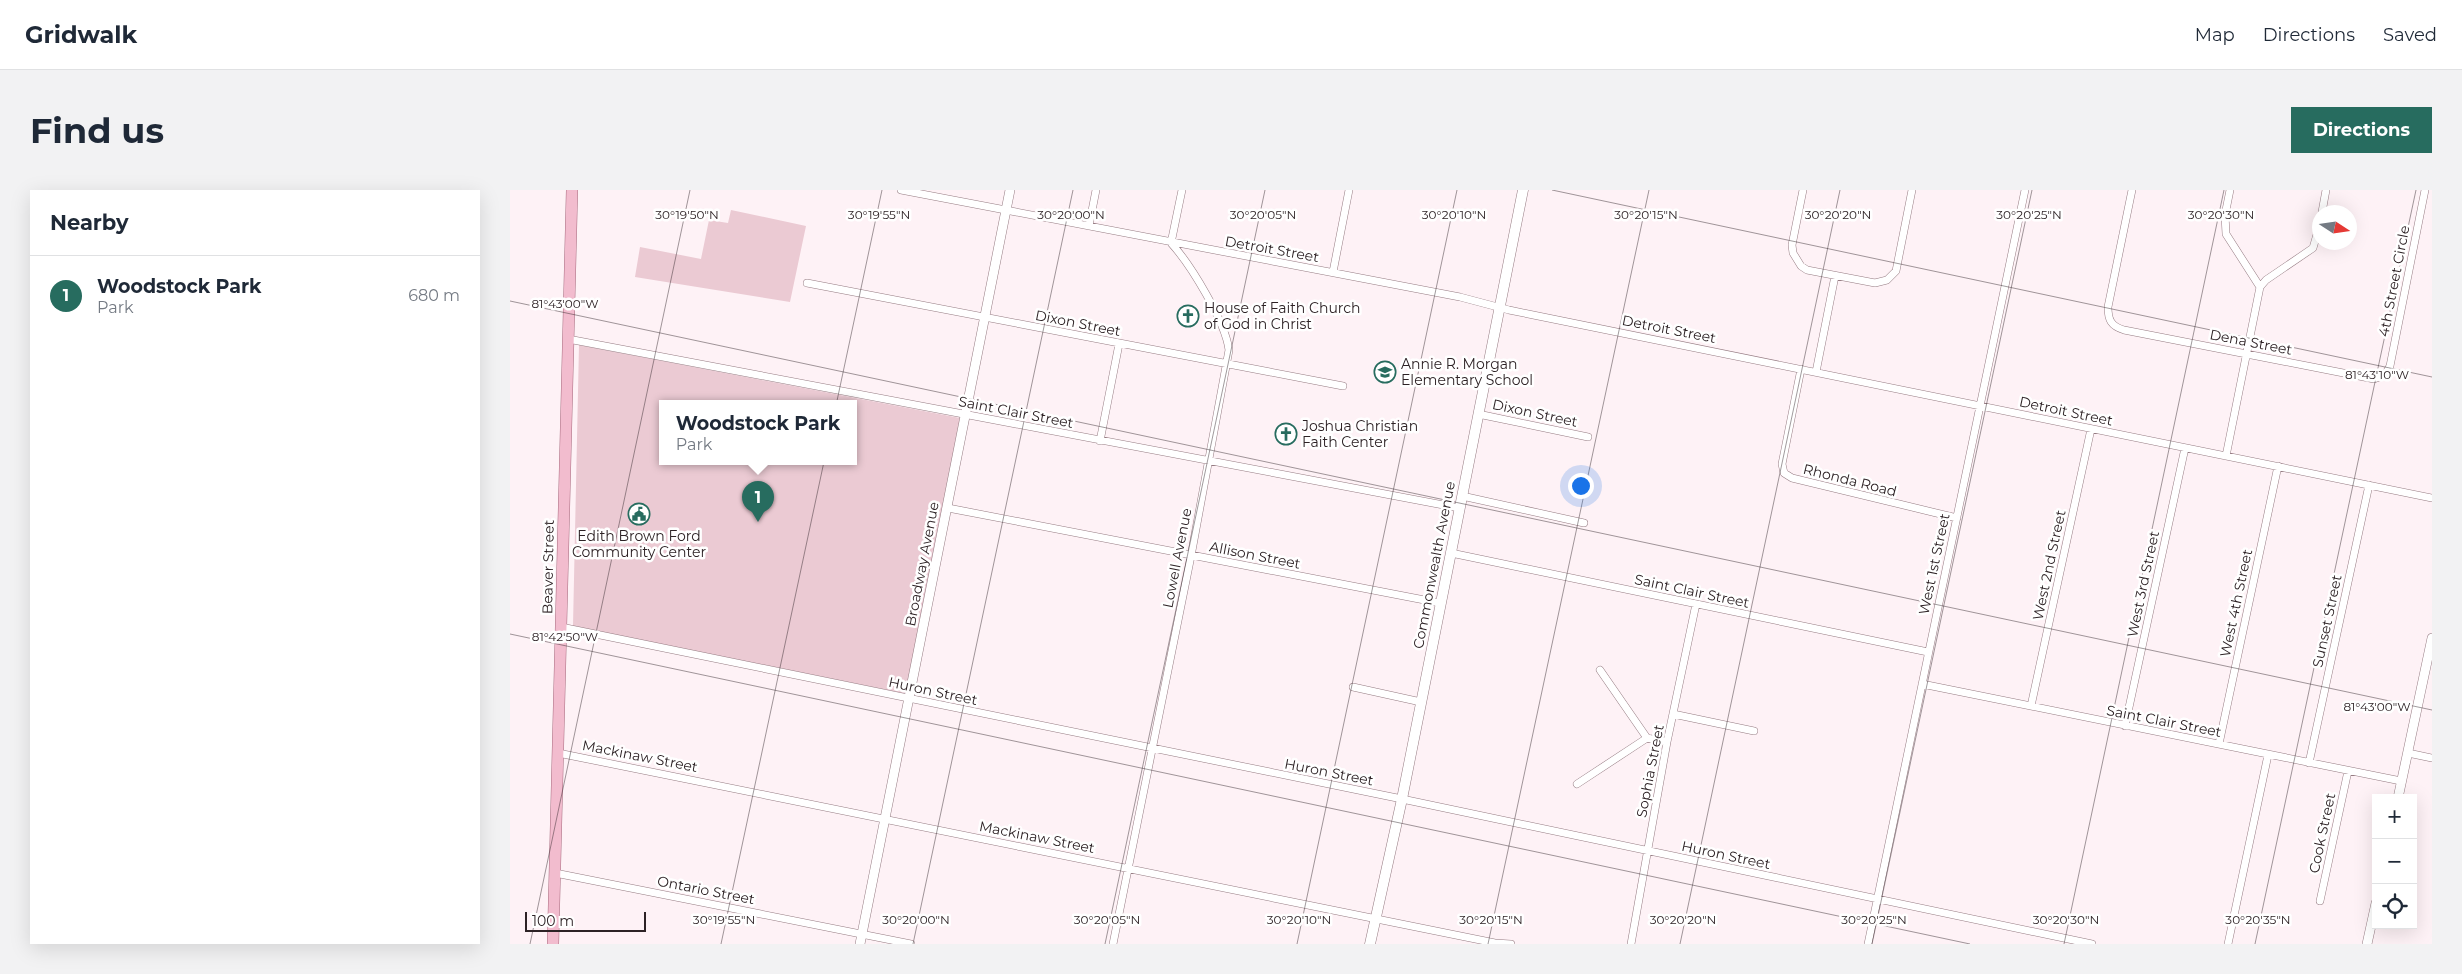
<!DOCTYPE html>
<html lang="en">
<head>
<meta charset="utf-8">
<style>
  body { margin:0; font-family:Montserrat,sans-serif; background:#f2f2f3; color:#1f2937 }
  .controls { position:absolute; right:15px; bottom:15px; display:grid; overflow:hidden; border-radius:0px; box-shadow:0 5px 20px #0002 }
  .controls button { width:45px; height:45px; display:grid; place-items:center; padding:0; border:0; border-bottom:1px solid #e0e1e3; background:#fff; color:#1f2937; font:25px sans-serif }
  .compass { position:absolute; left:1802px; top:15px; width:45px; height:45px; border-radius:50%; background:#fff; box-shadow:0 5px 20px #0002; rotate:102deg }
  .scale { position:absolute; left:15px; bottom:12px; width:121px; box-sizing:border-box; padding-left:5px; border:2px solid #2d2225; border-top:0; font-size:14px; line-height:18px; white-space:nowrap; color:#2d2225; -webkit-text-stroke:4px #fff; paint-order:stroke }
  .you { position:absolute; left:1070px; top:295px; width:18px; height:18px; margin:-12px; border:4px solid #fff; border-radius:50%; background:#1a73e8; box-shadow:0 0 0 8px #1a73e833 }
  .badge { display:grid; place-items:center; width:32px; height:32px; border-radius:50%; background:#276c5f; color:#fff; font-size:16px; font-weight:700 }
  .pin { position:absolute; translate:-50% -41px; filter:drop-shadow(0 1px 2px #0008) }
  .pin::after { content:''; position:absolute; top:26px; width:18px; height:15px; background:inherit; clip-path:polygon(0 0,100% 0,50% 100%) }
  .popup { position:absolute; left:149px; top:210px; width:198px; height:65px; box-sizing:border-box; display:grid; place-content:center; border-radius:0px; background:#fff; filter:drop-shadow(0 1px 4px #0005); font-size:16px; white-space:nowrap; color:#747a83 }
  .popup b { font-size:19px; color:#1f2937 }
  .popup::after { content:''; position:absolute; left:50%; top:100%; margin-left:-10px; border:10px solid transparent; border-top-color:#fff }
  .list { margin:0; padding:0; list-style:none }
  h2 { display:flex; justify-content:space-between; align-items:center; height:65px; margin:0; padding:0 20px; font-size:21px }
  h2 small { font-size:16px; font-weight:400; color:#747a83 }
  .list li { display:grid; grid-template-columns:32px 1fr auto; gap:15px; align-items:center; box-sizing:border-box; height:80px; padding:0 20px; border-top:1px solid #e0e1e3 }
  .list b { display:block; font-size:19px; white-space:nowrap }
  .list p { margin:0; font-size:16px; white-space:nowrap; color:#747a83 }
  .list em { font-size:16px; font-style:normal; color:#747a83 }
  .icon { flex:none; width:28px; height:28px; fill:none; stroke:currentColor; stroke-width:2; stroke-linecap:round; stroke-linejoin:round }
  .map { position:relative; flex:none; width:1922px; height:754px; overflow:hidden; border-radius:0px }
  header { display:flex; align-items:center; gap:30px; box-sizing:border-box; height:70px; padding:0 25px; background:#fff; border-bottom:1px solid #e0e1e3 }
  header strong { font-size:24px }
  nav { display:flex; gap:28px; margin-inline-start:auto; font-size:18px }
  .intro { display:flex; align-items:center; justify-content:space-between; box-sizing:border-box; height:120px; padding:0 30px }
  h1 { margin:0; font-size:35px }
  .button { padding:12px 22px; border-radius:0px; background:#276c5f; color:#fff; font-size:18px; font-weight:700 }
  main { display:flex; gap:30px; padding:0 30px }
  aside { flex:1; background:#fff; border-radius:0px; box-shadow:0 5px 20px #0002 }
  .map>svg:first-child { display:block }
  .green { fill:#ebcad3; fill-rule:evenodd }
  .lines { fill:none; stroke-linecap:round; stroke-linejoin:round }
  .minor-casing { stroke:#957b82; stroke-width:8 }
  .tertiary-casing { stroke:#957b82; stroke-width:10 }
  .secondary-casing { stroke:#957b82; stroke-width:11 }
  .primary-casing { stroke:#a76a7e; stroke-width:12 }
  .minor { stroke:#fff; stroke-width:7 }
  .tertiary { stroke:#fff; stroke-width:9 }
  .secondary { stroke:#fff; stroke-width:10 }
  .primary { stroke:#f2bcce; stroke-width:11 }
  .ticks { fill:none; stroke:#2d2225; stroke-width:1; stroke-opacity:0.45 }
  .labels { text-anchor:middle; stroke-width:5; stroke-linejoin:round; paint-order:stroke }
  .street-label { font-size:14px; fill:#2d2225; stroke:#fff }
  .poi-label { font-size:14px; fill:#2d2225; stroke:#fff; text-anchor:start }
  .ticks-label { font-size:12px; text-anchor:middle; fill:#2d2225; stroke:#fff; stroke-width:5; stroke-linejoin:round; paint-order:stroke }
</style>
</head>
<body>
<header>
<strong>Gridwalk</strong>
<nav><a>Map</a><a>Directions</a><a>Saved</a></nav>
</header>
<div class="intro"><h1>Find us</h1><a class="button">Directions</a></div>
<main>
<aside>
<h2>Nearby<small></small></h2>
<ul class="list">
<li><span class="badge">1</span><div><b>Woodstock Park</b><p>Park</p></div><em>680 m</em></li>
</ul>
</aside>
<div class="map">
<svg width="1922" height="754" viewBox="0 0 1922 754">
  <rect width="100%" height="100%" fill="#fef2f6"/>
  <path class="green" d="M221,20L296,36L280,112L125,87L130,57L191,69L199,30L218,33Z
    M69,155L450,228L397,504L63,436ZM153,213H343V271H153Z"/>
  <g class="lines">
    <g class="minor-casing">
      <path id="minor" d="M391,0L950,107L999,120L1922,308
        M1293,0L1282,55L1283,63L1291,76L1297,80L1365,93L1377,90L1386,81L1402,0
        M1622,0L1598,117C1598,130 1601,136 1614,140L1864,189L1875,185L1880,176L1915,0
        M1720,0L1715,25L1716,44L1750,97
        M1812,22L1816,0
        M579,36L586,0
        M823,82L839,0
        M297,93L833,196
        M58,149L949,318
        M1291,179L1272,274L1274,283L1282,288L1447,328
        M1306,182L1325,86
        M968,224L1078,247
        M590,251L609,154
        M1716,266L1750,97L1756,90L1803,58L1810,34
        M952,306L1074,333
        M438,318L930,413
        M941,363L1418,462
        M51,437L892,609L1582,754
        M1090,480L1137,548L1157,552
        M1412,494L1891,591
        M843,497L911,512
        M1521,516L1581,239
        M1163,524L1244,541
        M1615,536L1675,258
        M1709,554L1768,276
        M48,563L985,753L1001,754
        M1898,563L1922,568
        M1799,573L1859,295
        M1067,594L1137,548
        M45,683L401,754
        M1810,711L1838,581
        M603,754L681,366L719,160C715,131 681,75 661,53L672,0
        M1121,754L1157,552L1186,414
        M1358,754L1515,0
        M1718,754L1758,565"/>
    </g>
    <g class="tertiary-casing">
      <path id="tertiary" d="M1888,608L1922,448
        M350,754L500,0
        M1857,754L1866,713"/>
    </g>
    <g class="secondary-casing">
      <path id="secondary" d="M860,754L892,609L1013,0"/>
    </g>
    <g class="primary-casing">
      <path id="primary" d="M43,754L62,0"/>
    </g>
    <use href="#minor" class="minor"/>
    <use href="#tertiary" class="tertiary"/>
    <use href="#secondary" class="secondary"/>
    <use href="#primary" class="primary"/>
  </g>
  <path class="ticks" d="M1042,0L1922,187M0,111L1922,520M0,444L1460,754M20,754L180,0M211,754L372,0M403,754L563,0M595,754L755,0M787,754L947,0M978,754L1139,0M1170,754L1330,0M1362,754L1522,0M1554,754L1714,0M1745,754L1906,0"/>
  <defs>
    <g id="church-ring" transform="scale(1.125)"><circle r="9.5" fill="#fff" stroke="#276c5f" stroke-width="1.5"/><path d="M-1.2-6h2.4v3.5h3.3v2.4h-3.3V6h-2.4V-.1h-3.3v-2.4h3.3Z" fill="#276c5f"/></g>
    <g id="school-ring" transform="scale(1.125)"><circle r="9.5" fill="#fff" stroke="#276c5f" stroke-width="1.5"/><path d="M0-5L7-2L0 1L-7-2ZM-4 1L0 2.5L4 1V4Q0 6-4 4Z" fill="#276c5f"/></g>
    <g id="civic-ring" transform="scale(1.125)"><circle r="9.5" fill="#fff" stroke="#276c5f" stroke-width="1.5"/><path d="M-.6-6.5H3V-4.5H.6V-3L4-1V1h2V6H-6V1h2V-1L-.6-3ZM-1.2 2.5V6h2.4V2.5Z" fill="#276c5f"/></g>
  </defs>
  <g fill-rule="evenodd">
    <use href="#church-ring" x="678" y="126"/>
    <use href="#school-ring" x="875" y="182"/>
    <use href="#church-ring" x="776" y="244"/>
    <use href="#civic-ring" x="129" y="324"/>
  </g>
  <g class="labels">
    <g class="street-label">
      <text transform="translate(762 59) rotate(10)" y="5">Detroit Street</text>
      <text transform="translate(1884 91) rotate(-79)" y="5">4th Street Circle</text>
      <text transform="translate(568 133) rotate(11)" y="5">Dixon Street</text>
      <text transform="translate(1159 139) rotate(11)" y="5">Detroit Street</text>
      <text transform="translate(1741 152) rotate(11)" y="5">Dena Street</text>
      <text transform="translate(1556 221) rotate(12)" y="5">Detroit Street</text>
      <text transform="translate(506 222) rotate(11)" y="5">Saint Clair Street</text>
      <text transform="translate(1025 223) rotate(12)" y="5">Dixon Street</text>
      <text transform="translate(1340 290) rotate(14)" y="5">Rhonda Road</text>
      <text transform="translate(745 365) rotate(11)" y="5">Allison Street</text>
      <text transform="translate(667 368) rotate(-79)" y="5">Lowell Avenue</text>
      <text transform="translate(412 374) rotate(-79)" y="5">Broadway Avenue</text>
      <text transform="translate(1424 374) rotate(-78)" y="5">West 1st Street</text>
      <text transform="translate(924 375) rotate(-79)" y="5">Commonwealth Avenue</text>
      <text transform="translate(1539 375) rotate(-78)" y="5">West 2nd Street</text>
      <text transform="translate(38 377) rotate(-89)" y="5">Beaver Street</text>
      <text transform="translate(1633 394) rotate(-78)" y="5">West 3rd Street</text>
      <text transform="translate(1182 401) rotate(12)" y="5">Saint Clair Street</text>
      <text transform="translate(1726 413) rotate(-78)" y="5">West 4th Street</text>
      <text transform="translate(1817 431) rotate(-78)" y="5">Sunset Street</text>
      <text transform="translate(423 501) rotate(12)" y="5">Huron Street</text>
      <text transform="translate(1654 531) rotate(11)" y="5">Saint Clair Street</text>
      <text transform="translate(130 566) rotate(11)" y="5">Mackinaw Street</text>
      <text transform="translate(1140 581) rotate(-79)" y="5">Sophia Street</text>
      <text transform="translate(819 582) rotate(11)" y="5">Huron Street</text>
      <text transform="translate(1812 643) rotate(-78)" y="5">Cook Street</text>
      <text transform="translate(527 647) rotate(11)" y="5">Mackinaw Street</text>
      <text transform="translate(1216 665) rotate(12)" y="5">Huron Street</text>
      <text transform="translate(196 700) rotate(11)" y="5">Ontario Street</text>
    </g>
    <g class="poi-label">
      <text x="694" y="123">House of Faith Church<tspan x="694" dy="16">of God in Christ</tspan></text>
      <text x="891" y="179">Annie R. Morgan<tspan x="891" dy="16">Elementary School</tspan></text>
      <text x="792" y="241">Joshua Christian<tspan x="792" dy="16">Faith Center</tspan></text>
      <text x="129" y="351" text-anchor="middle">Edith Brown Ford<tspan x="129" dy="16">Community Center</tspan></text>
    </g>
  </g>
  <g class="ticks-label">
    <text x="177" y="29">30°19'50"N</text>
    <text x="369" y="29">30°19'55"N</text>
    <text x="561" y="29">30°20'00"N</text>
    <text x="753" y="29">30°20'05"N</text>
    <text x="944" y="29">30°20'10"N</text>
    <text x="1136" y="29">30°20'15"N</text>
    <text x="1328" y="29">30°20'20"N</text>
    <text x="1519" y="29">30°20'25"N</text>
    <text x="1711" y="29">30°20'30"N</text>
    <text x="55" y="118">81°43'00"W</text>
    <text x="1867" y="189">81°43'10"W</text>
    <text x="55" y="451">81°42'50"W</text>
    <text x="1867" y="521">81°43'00"W</text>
    <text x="214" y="734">30°19'55"N</text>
    <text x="406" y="734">30°20'00"N</text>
    <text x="597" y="734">30°20'05"N</text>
    <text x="789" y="734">30°20'10"N</text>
    <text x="981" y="734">30°20'15"N</text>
    <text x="1173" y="734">30°20'20"N</text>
    <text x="1364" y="734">30°20'25"N</text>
    <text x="1556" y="734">30°20'30"N</text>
    <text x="1748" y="734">30°20'35"N</text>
  </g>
</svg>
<div class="controls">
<button>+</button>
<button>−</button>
<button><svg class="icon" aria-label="locate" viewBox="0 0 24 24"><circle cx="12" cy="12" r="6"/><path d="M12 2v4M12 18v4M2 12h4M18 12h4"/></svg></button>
</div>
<svg class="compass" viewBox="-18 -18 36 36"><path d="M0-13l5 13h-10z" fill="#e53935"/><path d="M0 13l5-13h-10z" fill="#747a83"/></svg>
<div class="scale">100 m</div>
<div class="you"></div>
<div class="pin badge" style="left:248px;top:332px">1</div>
<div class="popup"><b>Woodstock Park</b>Park</div>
</div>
</main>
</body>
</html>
